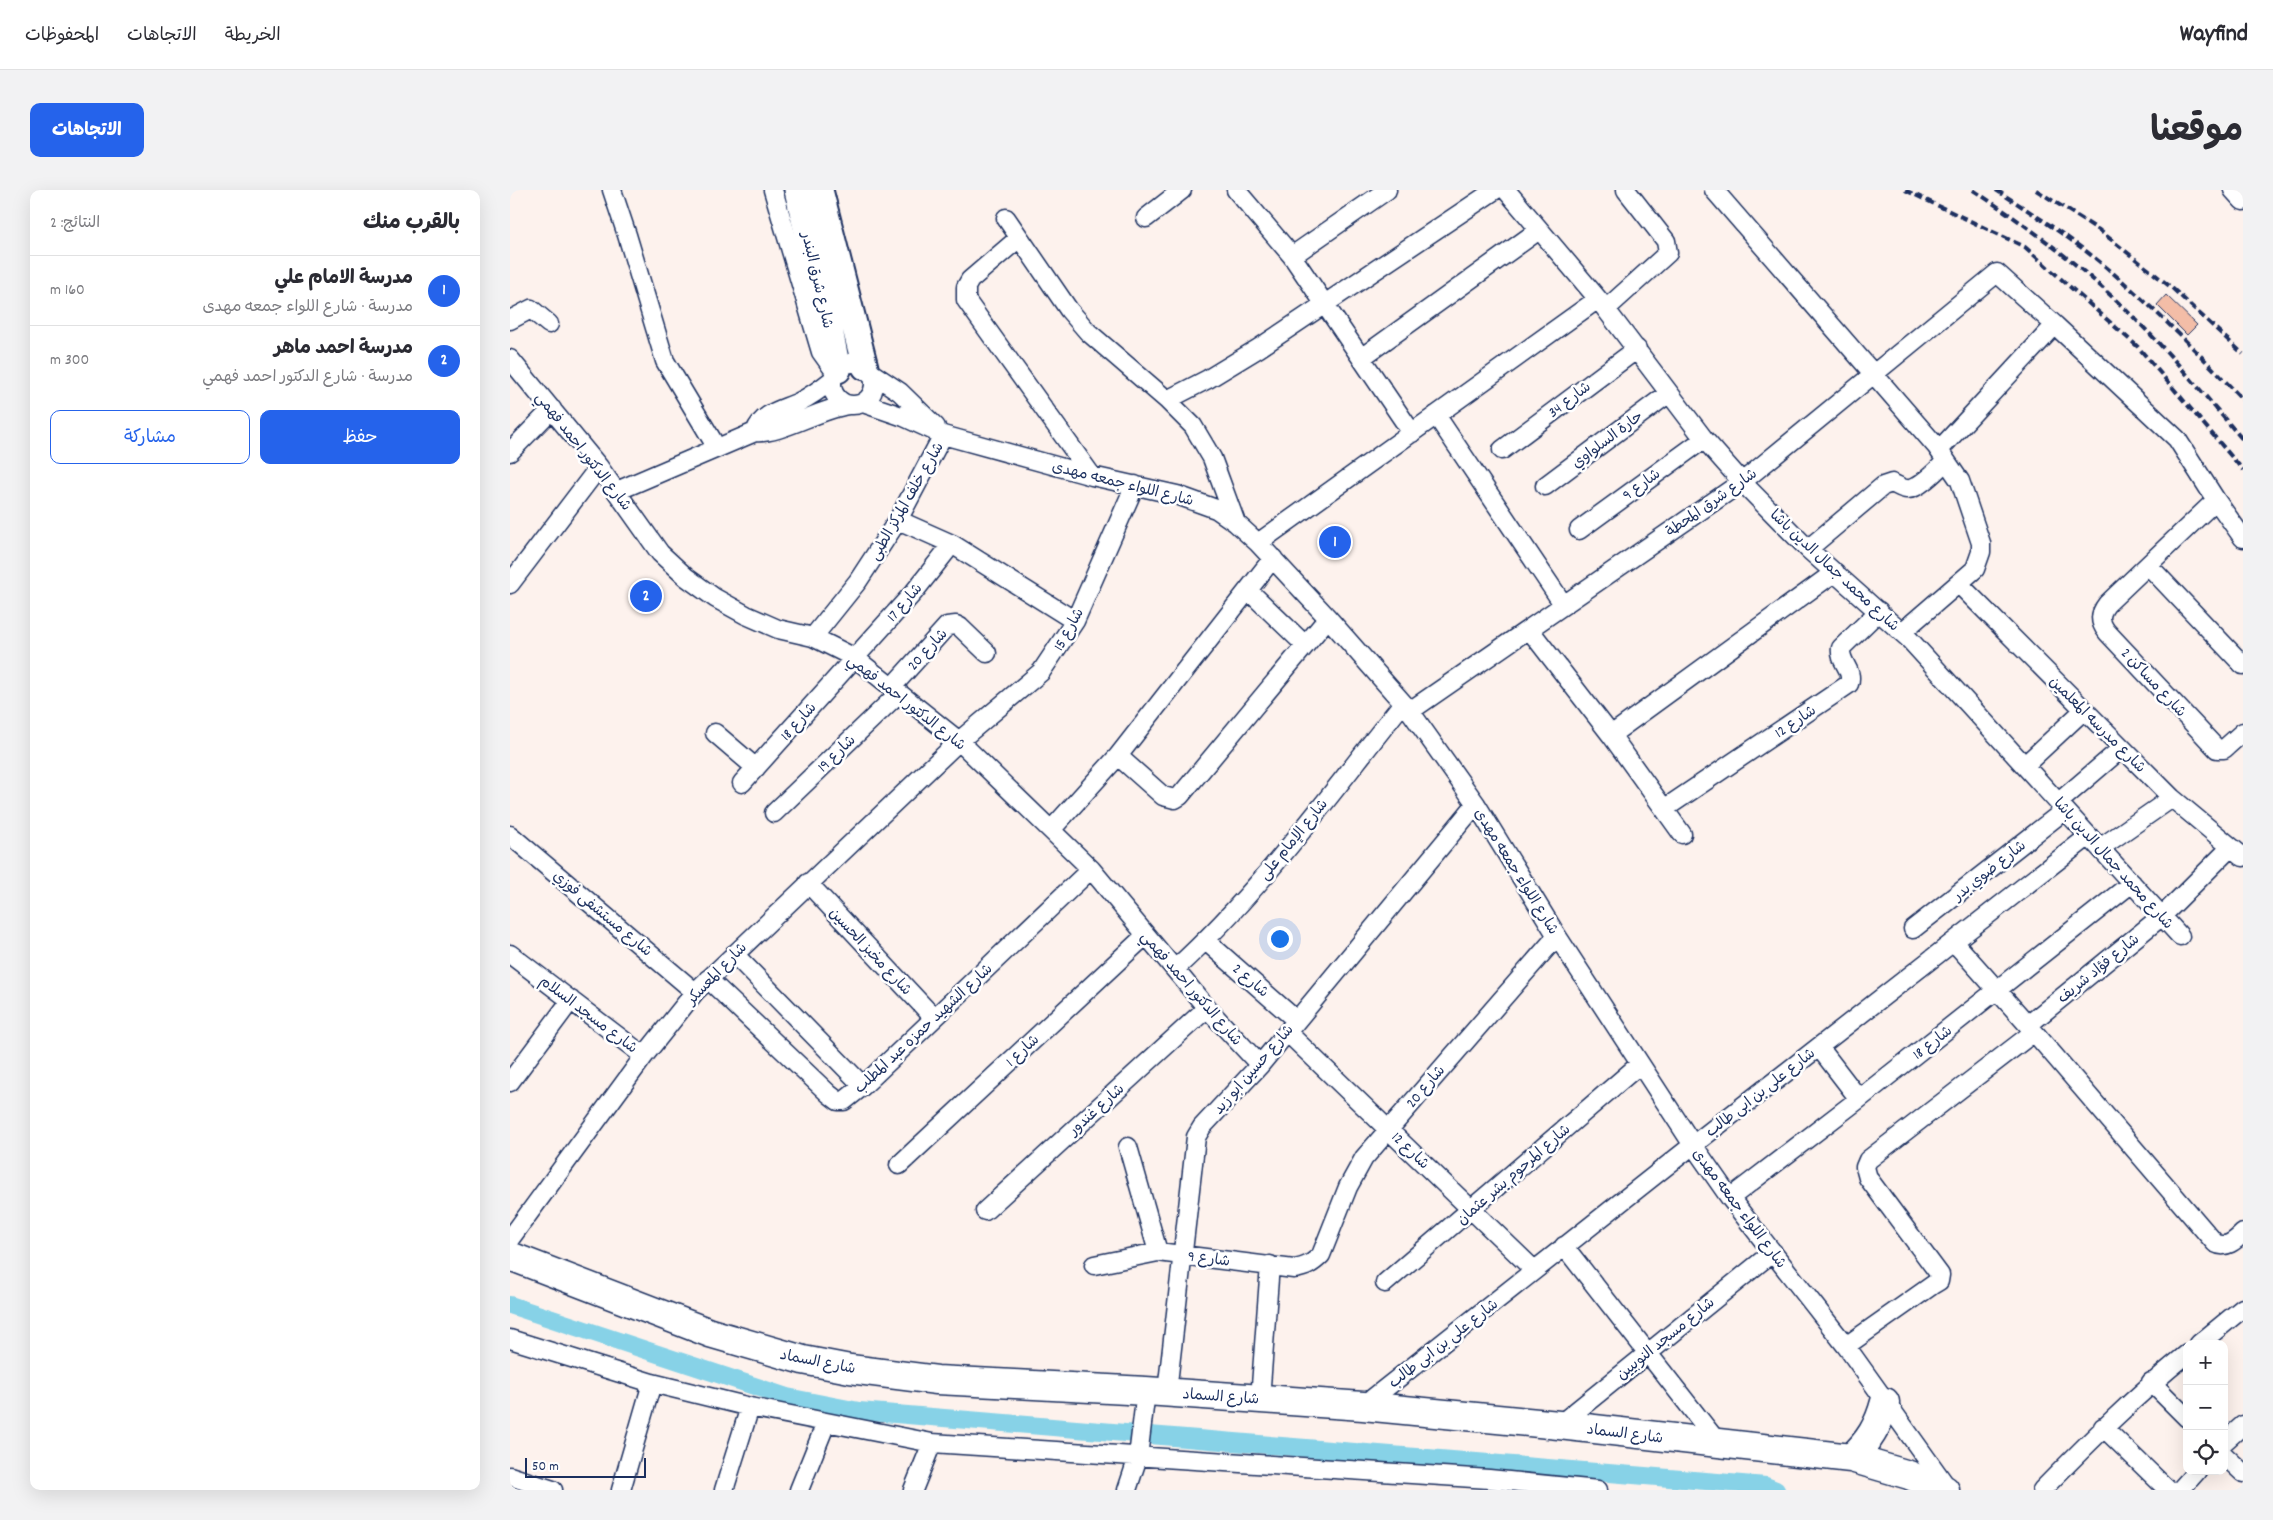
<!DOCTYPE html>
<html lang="ar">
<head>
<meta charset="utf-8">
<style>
  body { margin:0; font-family:Dekko,"Playpen Sans Arabic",sans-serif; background:#f2f2f3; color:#2b2b33; direction:rtl }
  .controls { position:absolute; right:15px; bottom:15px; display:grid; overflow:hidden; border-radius:10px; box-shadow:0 5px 20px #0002 }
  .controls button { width:45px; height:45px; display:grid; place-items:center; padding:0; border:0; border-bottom:1px solid #e1e1e2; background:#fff; color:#2b2b33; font:25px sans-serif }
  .scale { position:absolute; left:15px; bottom:12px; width:121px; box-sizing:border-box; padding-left:5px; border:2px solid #1b2f5e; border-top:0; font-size:14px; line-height:18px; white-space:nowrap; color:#1b2f5e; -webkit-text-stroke:4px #fff; paint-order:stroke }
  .you { position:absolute; left:769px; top:748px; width:18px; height:18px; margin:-12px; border:4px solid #fff; border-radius:50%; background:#1a73e8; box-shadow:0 0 0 8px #1a73e833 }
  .badge { display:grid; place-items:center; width:32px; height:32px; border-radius:50%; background:#2563eb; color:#fff; font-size:16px; font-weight:700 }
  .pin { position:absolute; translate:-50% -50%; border:2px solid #fff; box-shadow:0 1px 5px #0006 }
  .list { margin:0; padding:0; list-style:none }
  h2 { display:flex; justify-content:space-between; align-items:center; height:65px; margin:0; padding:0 20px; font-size:21px }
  h2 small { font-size:16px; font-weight:400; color:#7c7c81 }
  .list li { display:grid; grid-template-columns:32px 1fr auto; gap:15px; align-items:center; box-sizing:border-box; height:70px; padding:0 20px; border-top:1px solid #e1e1e2 }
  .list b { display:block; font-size:19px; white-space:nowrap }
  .list p { margin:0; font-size:16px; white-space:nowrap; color:#7c7c81 }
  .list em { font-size:16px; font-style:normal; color:#7c7c81 }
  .actions { display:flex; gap:10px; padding:15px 20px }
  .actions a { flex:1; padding:11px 0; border:1px solid #2563eb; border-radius:10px; text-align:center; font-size:18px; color:#2563eb }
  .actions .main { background:#2563eb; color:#fff }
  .icon { flex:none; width:28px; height:28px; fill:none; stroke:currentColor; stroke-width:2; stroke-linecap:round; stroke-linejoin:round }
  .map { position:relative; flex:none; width:1733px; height:1300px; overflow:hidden; direction:ltr; border-radius:10px }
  header { display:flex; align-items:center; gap:30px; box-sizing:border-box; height:70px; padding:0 25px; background:#fff; border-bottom:1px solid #e1e1e2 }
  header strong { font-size:24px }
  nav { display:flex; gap:28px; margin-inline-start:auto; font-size:18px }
  .intro { display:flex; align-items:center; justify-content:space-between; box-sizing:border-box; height:120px; padding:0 30px }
  h1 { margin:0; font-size:35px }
  .button { padding:12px 22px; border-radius:10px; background:#2563eb; color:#fff; font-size:18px; font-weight:700 }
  main { display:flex; gap:30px; padding:0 30px }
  aside { flex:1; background:#fff; border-radius:10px; box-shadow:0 5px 20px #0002 }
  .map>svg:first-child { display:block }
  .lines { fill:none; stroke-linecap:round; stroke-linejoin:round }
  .canal { stroke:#87d2e7; stroke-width:18 }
  .building { fill:#f3bda7; stroke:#1b2f5e }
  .street-casing { stroke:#1b2f5e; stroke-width:21 }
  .secondary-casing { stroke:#1b2f5e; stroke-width:29 }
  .highway-casing { stroke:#1b2f5e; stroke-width:31 }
  .street { stroke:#fff; stroke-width:18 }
  .secondary { stroke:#fff; stroke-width:25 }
  .highway { stroke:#fff; stroke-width:28 }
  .rail { stroke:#1b2f5e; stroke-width:4; stroke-dasharray:8 4; stroke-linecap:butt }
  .labels { text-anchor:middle; stroke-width:5; stroke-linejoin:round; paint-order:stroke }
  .street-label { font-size:15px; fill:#1b2f5e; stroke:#fff }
</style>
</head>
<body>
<header>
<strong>Wayfind</strong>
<nav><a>الخريطة</a><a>الاتجاهات</a><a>المحفوظات</a></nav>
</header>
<div class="intro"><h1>موقعنا</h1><a class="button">الاتجاهات</a></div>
<main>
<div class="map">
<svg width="1733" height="1300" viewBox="0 0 1733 1300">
  <rect width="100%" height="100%" fill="#fdf2ed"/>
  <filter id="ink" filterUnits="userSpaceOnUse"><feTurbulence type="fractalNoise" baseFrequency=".02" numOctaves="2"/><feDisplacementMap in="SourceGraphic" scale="10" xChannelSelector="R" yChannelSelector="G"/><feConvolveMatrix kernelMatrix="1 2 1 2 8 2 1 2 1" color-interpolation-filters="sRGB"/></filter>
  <g filter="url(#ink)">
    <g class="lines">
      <path class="canal" d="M0,1115L277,1207L349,1221L1256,1296L1266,1300"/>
    </g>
    <path class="building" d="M1656,105L1687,135L1677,145L1647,115Z"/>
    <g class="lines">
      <g class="street-casing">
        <path id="street" d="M102,0L117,45L155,171L207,258
          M263,0L311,162L326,183
          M726,0L782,66L902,243
          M996,0L1088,109L1194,249L1232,292L1298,359L1398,448L1670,746
          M1204,0L1426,256L1450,291L1471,353V362L1465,379L1392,442
          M1723,0L1733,11
          M496,28L559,120L578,142L657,210
          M636,28L672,0
          M509,48L460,90L456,97V110L582,286
          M782,66L877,0
          M1096,119L1158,63L1156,51L1116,0
          M0,130L21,119L39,134
          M851,168L1029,40
          M0,169L89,277L150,363L176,387L205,408L236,425L268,439L303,447L345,468L449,551L581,679L697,818L750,875
          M322 194a21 21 0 1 1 42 0a21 21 0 1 1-42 0Z
          M360,182L390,202L426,237
          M353,213L394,227L433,245L582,286L667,305L706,319L726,333L748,353L818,428L900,521L966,614L1047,746L1183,955L1220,1008L1336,1156L1439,1300
          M926,225L1053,414
          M245,242C253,222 272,220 289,212C301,206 312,198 322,190
          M992,260L1127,159
          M1429,260L1545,135L1667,249L1706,310L1733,348
          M0,262L42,219
          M1035,296L1159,203
          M107,301L245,242C269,245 309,219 338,215
          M1706,310L1597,414C1589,424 1589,432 1597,442L1707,559H1714L1733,542
          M388,330L442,354L565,431
          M726,333L702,268L683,236L657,210L698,189L749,158L985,0
          M1069,340L1194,249
          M748,353L1088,109
          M1298,359L1373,296L1382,293C1387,295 1392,299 1397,299C1407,301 1429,278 1436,271
          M1638,375L1733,475
          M0,394L89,277
          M1449,394L1662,608L1733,667
          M738,400L795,455
          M1019,439L1101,545L1172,644
          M303,447L348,391L388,330L433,245
          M382,497L437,436L446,435L450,437L477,463
          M900,521L1232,292L1487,83L1545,135
          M205,543L246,578
          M1101,545L1325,382
          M608,566L653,606L665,609L670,606L818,428
          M1515,575L1574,520
          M232,593L404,402L442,354
          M1549,612L1612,558
          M1154,619L1339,494C1344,479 1329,473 1331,458L1369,421
          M264,623L388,504
          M541,640L608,566L763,368
          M0,645L185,802
          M1590,658L1662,608
          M298,693L424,828
          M1403,739L1555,620
          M696,751L786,830
          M1444,752L1518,835L1705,1053C1716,1059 1725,1051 1733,1043
          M0,764L134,866
          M224,764L353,896
          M665,779C751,701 820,604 893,513
          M198,789L319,904L328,911H334L353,896L581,679
          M1518,835L1652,726L1721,657
          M777,842L1024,1080
          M1309,857L1349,909
          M0,892L61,810
          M618,957L648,1062
          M389,975L636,745
          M1220,1008L1349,909L1622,693
          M475,1021L697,818
          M0,1049L134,866L185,802L449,551L531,482L565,431L625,295
          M1054,1056L1209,1254
          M584,1075L648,1062L784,1079C796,1077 802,1074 811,1065L838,997L854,968L1047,746
          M875,1093L1130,874
          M0,1149L142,1193L240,1217L422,1253L979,1289L1088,1300
          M1689,1154L1733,1118
          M1336,1156L1424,1094L1429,1091L1430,1085L1358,988L1355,977L1358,970L1524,842
          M1641,1192L1677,1228
          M657,1202L686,947L692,937L750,875L966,614
          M750,1209L760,1075
          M853,1216L1183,955L1579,646
          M1049,1235L1263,1062
          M1593,1237L1658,1300
          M1714,1252L1733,1235
          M1714,1265L1733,1283
          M0,1286L43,1300
          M111,1300L142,1193
          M214,1300L240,1217
          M289,1300L316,1233
          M403,1300L422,1253
          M617,1300L628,1267L636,1201
          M1532,1300C1579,1252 1625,1206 1677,1164
          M1670,1300L1687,1281"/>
      </g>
      <g class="secondary-casing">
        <path id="secondary" d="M287,0L316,120L328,180
          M310,0L355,177"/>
      </g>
      <g class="highway-casing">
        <path id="highway" d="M0,1066L200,1143L293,1170L340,1179L427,1190L636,1201L853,1216L1049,1235L1341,1268L1399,1285L1435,1300
          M1341,1268C1359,1252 1369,1235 1375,1212"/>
      </g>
      <use href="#street" class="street"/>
      <use href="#secondary" class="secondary"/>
      <use href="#highway" class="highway"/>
      <path class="rail" d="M1395,0L1515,57L1628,157L1733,280
        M1463,0C1518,36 1569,74 1616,120C1658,160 1695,206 1733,250
        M1486,0C1524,24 1562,49 1596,77C1643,117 1691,165 1733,210
        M1526,0L1589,40L1662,98L1733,164"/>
    </g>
  </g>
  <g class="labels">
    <g class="street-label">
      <text transform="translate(308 90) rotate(77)" y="5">شارع شرق البندر</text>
      <text transform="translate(1059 209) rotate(-37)" y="5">شارع 34</text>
      <text transform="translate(1097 249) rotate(-37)" y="5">حارة السلواوي</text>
      <text transform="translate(74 261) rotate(52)" y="5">شارع الدكتور احمد فهمي</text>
      <text transform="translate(613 293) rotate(14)" y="5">شارع اللواء جمعه مهدى</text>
      <text transform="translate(1131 294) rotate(-36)" y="5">شارع 9</text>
      <text transform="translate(396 311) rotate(-60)" y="5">شارع خلف المركز الطبى</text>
      <text transform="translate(1201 312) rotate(-35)" y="5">شارع شرق المحطة</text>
      <text transform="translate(1325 380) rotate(43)" y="5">شارع محمد جمال الدين باشا</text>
      <text transform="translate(394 412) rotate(-49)" y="5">شارع 17</text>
      <text transform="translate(558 439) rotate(-61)" y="5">شارع 15</text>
      <text transform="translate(417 459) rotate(-47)" y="5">شارع 20</text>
      <text transform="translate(1644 492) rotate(47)" y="5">شارع مساكن 2</text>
      <text transform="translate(397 512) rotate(38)" y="5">شارع الدكتور احمد فهمي</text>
      <text transform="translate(288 531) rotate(-48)" y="5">شارع 18</text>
      <text transform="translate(1285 531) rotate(-34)" y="5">شارع 12</text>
      <text transform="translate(1588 534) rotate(45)" y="5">شارع مدرسه المعلمين</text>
      <text transform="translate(326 563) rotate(-44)" y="5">شارع 19</text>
      <text transform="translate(783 649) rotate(-51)" y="5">شارع الإمام على</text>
      <text transform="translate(1604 673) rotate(48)" y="5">شارع محمد جمال الدين باشا</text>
      <text transform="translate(1479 680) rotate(-38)" y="5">شارع ضوي بدر</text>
      <text transform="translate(1007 681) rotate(58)" y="5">شارع اللواء جمعه مهدى</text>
      <text transform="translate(93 723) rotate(40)" y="5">شارع مستشفى فوزي</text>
      <text transform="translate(361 761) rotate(47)" y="5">شارع مخبز الحسين</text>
      <text transform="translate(1588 778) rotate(-39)" y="5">شارع فؤاد شريف</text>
      <text transform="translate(206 783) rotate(-46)" y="5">شارع المعسكر</text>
      <text transform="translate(741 790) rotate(41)" y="5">شارع 2</text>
      <text transform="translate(682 798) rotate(49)" y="5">شارع الدكتور احمد فهمي</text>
      <text transform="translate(79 824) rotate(37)" y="5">شارع مسجد السلام</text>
      <text transform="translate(413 838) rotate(-43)" y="5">شارع الشهيد حمزه عبد المطلب</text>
      <text transform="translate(1422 852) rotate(-38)" y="5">شارع 18</text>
      <text transform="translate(512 860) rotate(-43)" y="5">شارع 1</text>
      <text transform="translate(743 879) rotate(-49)" y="5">شارع حسين ابو زيد</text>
      <text transform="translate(915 896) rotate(-49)" y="5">شارع 20</text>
      <text transform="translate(1250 902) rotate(-38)" y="5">شارع على بن ابى طالب</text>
      <text transform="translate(586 919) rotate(-42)" y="5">شارع غندور</text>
      <text transform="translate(901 960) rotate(44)" y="5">شارع 12</text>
      <text transform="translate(1003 984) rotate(-41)" y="5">شارع المرحوم بشر عثمان</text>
      <text transform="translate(1230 1018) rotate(53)" y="5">شارع اللواء جمعه مهدى</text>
      <text transform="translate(699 1068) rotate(7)" y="5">شارع 9</text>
      <text transform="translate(1155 1148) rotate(-39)" y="5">شارع مسجد النوبيين</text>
      <text transform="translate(933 1153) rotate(-38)" y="5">شارع على بن ابى طالب</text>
      <text transform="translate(308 1171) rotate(11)" y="5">شارع السماد</text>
      <text transform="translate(711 1206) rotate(4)" y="5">شارع السماد</text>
      <text transform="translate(1115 1243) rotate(7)" y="5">شارع السماد</text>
    </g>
  </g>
</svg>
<div class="controls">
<button>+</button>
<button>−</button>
<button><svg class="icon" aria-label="locate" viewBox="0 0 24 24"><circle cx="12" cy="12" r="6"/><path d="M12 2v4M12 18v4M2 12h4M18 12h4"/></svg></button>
</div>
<div class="scale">50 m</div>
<div class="you"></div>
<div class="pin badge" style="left:825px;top:352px">1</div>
<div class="pin badge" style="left:136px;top:406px">2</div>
</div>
<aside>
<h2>بالقرب منك<small>النتائج: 2</small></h2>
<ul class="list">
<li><span class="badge">1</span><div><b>مدرسة الامام علي</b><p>مدرسة · شارع اللواء جمعه مهدى</p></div><em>160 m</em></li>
<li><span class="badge">2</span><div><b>مدرسة احمد ماهر</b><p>مدرسة · شارع الدكتور احمد فهمي</p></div><em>300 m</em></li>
</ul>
<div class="actions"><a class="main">حفظ</a><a>مشاركة</a></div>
</aside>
</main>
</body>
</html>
